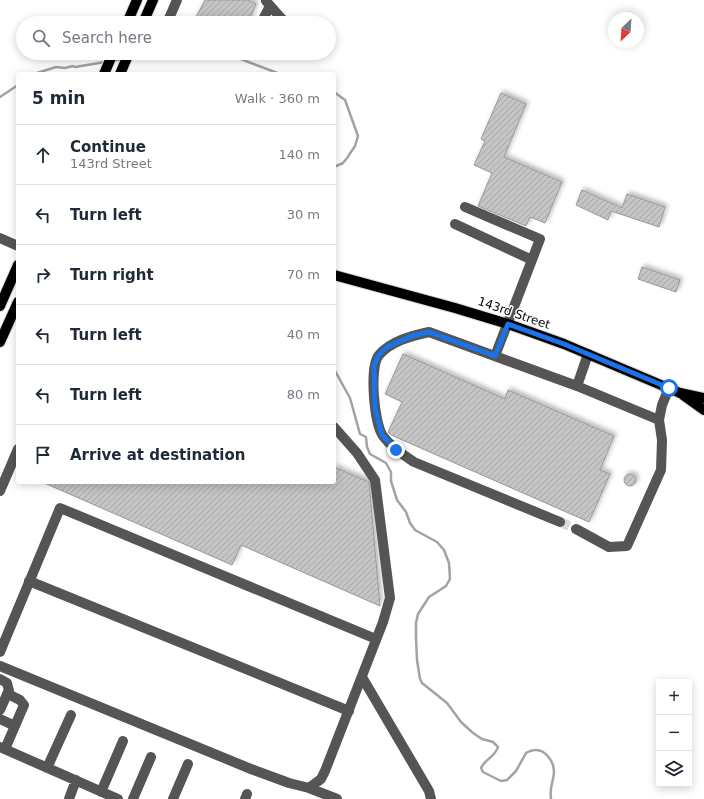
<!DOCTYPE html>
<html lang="en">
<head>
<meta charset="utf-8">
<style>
  body { margin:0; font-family:"DejaVu Sans",sans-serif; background:#f6f6f7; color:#1f2937 }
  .controls { position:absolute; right:12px; bottom:12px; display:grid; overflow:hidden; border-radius:4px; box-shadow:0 2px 10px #0003 }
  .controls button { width:36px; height:36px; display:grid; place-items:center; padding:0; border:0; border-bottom:1px solid #e0e1e3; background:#fff; color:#1f2937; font:20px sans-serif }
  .compass { position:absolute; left:608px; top:12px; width:36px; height:36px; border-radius:50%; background:#fff; box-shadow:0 2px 10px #0003; rotate:205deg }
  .stop { position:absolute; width:12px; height:12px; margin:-9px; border:3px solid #1a73e8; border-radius:50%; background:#fff }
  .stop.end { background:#1a73e8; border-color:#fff; box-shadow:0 1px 4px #0008 }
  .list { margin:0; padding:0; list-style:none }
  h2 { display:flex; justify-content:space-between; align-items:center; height:52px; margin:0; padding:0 16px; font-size:17px }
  h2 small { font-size:13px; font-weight:400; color:#747a83 }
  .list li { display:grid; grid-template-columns:26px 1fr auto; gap:12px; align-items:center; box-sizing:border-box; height:60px; padding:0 16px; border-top:1px solid #e0e1e3 }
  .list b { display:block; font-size:15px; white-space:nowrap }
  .list p { margin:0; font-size:13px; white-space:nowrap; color:#747a83 }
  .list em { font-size:13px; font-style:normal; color:#747a83 }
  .icon { flex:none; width:22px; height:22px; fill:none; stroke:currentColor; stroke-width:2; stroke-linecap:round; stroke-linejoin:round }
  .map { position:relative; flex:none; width:704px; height:799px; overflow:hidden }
  .search { position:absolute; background:#fff; box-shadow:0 2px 10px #0003; left:16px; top:16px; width:320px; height:44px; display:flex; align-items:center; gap:10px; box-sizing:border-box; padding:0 14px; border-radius:22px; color:#747a83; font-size:15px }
  .panel { position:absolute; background:#fff; box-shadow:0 2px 10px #0003; left:16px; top:72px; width:320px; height:412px; border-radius:4px }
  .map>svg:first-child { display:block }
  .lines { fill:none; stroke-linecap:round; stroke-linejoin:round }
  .stream { stroke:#a3a3a3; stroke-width:2.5 }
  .building { fill:url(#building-hatch); stroke:#999; filter:url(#shadow) }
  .minor-tunnel { stroke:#d9d9d9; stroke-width:10; stroke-dasharray:10 5; stroke-linecap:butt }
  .major-casing { stroke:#dbdbdb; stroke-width:12 }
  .minor { stroke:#555; stroke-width:10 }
  .major { stroke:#000; stroke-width:10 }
  .route { stroke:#1a73e8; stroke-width:5 }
  .labels { text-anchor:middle; stroke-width:3; stroke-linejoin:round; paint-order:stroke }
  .street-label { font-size:12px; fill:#000; stroke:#fff }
</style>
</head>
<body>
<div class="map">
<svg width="704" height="799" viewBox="0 0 704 799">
  <defs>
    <pattern id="building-hatch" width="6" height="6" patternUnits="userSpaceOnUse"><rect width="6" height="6" fill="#c4c4c4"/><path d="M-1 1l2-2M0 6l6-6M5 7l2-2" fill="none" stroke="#a7a7a7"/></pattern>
    <filter id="shadow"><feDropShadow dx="2.5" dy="-2.5" stdDeviation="2" flood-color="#0004"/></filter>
  </defs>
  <rect width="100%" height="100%" fill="#fff"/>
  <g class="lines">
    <path class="stream" d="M225,53L280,74
      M130,58L159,53
      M112,61L123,59
      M34,74L56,67L65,68L73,66L75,67L105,62
      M334,92L345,100L358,136L355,146L347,158L343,163L334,167
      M0,97L18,85
      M334,369L350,398L360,434L366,437L367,447L370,454L386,463L391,472V481L397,500L406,512L410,523L415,530L437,542L444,550L449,563L450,579L446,586L429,597L418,614L416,623V638L417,660L420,679L422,683L447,703L461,722L473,733L482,739L493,742L498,747C495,757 485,759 481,768L483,772L501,781L507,780L516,771L526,753C528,752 532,750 535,750C545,749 554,762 554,771C554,782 549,786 551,799"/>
  </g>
  <path class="building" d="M205,0H248L256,4L248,23H229L222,20L220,23H193Z
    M501,93L526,104L504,157L562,182L545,223L530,217L526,226L478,206L492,173L474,165L485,141L481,139Z
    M582,190L622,208L627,194L665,207L659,227L611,211L608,220L576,205Z
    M642,267L680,280L676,292L638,279Z
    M403,354L505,399L508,390L614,436L600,470L610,474L589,522L391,435L388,432L402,402L385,394Z
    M334,467L369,482L380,606L241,545L232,565L42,482H334Z
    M624 480a6 6 0 1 1 12 0a6 6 0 1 1-12 0Z"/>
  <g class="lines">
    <path class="minor-tunnel" d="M560,522L576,529"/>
    <g class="major-casing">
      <path id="major" d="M127,23L137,0
        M143,23L153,0
        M104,74L113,53
        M120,74L129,53
        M334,275L455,308L508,324L564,344L680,393L704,398
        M0,306L18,265
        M0,342L18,302
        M683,395L704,410"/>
    </g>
    <path class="minor" d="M266,1L281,18L287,23
      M167,23L177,0
      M261,23L270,6
      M465,207L540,239L495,356
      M455,224L532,260
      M0,238L18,246
      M588,354L577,386L659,420
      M0,491L18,449
      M560,522L414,462C402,454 391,447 383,436C374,423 369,367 379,355C391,341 411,336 429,332L577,386
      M576,529L609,547L627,546L661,470L662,440L659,420L662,405L669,388
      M29,581L349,711
      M0,652L60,508L376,639
      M0,666L251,769L289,783L309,788L321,779L325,771L383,622L390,598L375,480L357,453L334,427
      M362,677L429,791L431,799
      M0,679L7,683L10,695L20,700L24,705L5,749
      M0,710L8,692
      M0,719L15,726
      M0,747L118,799
      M47,768L71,715
      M309,788L337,799
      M101,792L123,741
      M69,799L76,780
      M133,799L151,757
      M173,799L188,764
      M245,799L247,794"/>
    <use href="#major" class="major"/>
  </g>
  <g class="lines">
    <path class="route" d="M396,450L382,435L375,409L374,366L378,356L387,347L412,336L429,332L495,356L508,324L564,344L669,388"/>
  </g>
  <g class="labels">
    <g class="street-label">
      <text transform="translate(514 313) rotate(19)" y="4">143rd Street</text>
    </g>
  </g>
</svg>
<div class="controls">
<button>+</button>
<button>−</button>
<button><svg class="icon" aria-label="layers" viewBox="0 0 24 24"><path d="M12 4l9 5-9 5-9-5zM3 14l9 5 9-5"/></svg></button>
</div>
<svg class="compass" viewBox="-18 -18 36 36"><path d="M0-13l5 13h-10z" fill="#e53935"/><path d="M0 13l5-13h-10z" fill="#747a83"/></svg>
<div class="stop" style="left:669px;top:388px"></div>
<div class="stop end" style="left:396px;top:450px"></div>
<div class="search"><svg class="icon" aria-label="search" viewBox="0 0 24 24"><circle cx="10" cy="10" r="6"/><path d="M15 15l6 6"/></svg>Search here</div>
<section class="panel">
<h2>5 min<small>Walk · 360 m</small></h2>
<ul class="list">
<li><svg class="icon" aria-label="ahead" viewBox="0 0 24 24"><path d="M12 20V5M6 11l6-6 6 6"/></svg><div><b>Continue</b><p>143rd Street</p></div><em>140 m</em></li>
<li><svg class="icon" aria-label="left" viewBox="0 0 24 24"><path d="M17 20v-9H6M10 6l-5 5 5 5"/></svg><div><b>Turn left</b></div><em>30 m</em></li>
<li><svg class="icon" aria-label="right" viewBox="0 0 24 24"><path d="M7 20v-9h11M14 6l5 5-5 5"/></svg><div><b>Turn right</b></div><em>70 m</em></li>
<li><svg class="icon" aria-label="left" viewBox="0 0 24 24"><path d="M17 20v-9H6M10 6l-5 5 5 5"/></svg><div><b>Turn left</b></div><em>40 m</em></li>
<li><svg class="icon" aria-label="left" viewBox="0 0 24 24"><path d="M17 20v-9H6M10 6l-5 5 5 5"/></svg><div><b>Turn left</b></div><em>80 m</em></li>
<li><svg class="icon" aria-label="arrive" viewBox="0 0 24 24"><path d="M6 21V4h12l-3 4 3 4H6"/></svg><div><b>Arrive at destination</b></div></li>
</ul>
</section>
</div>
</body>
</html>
